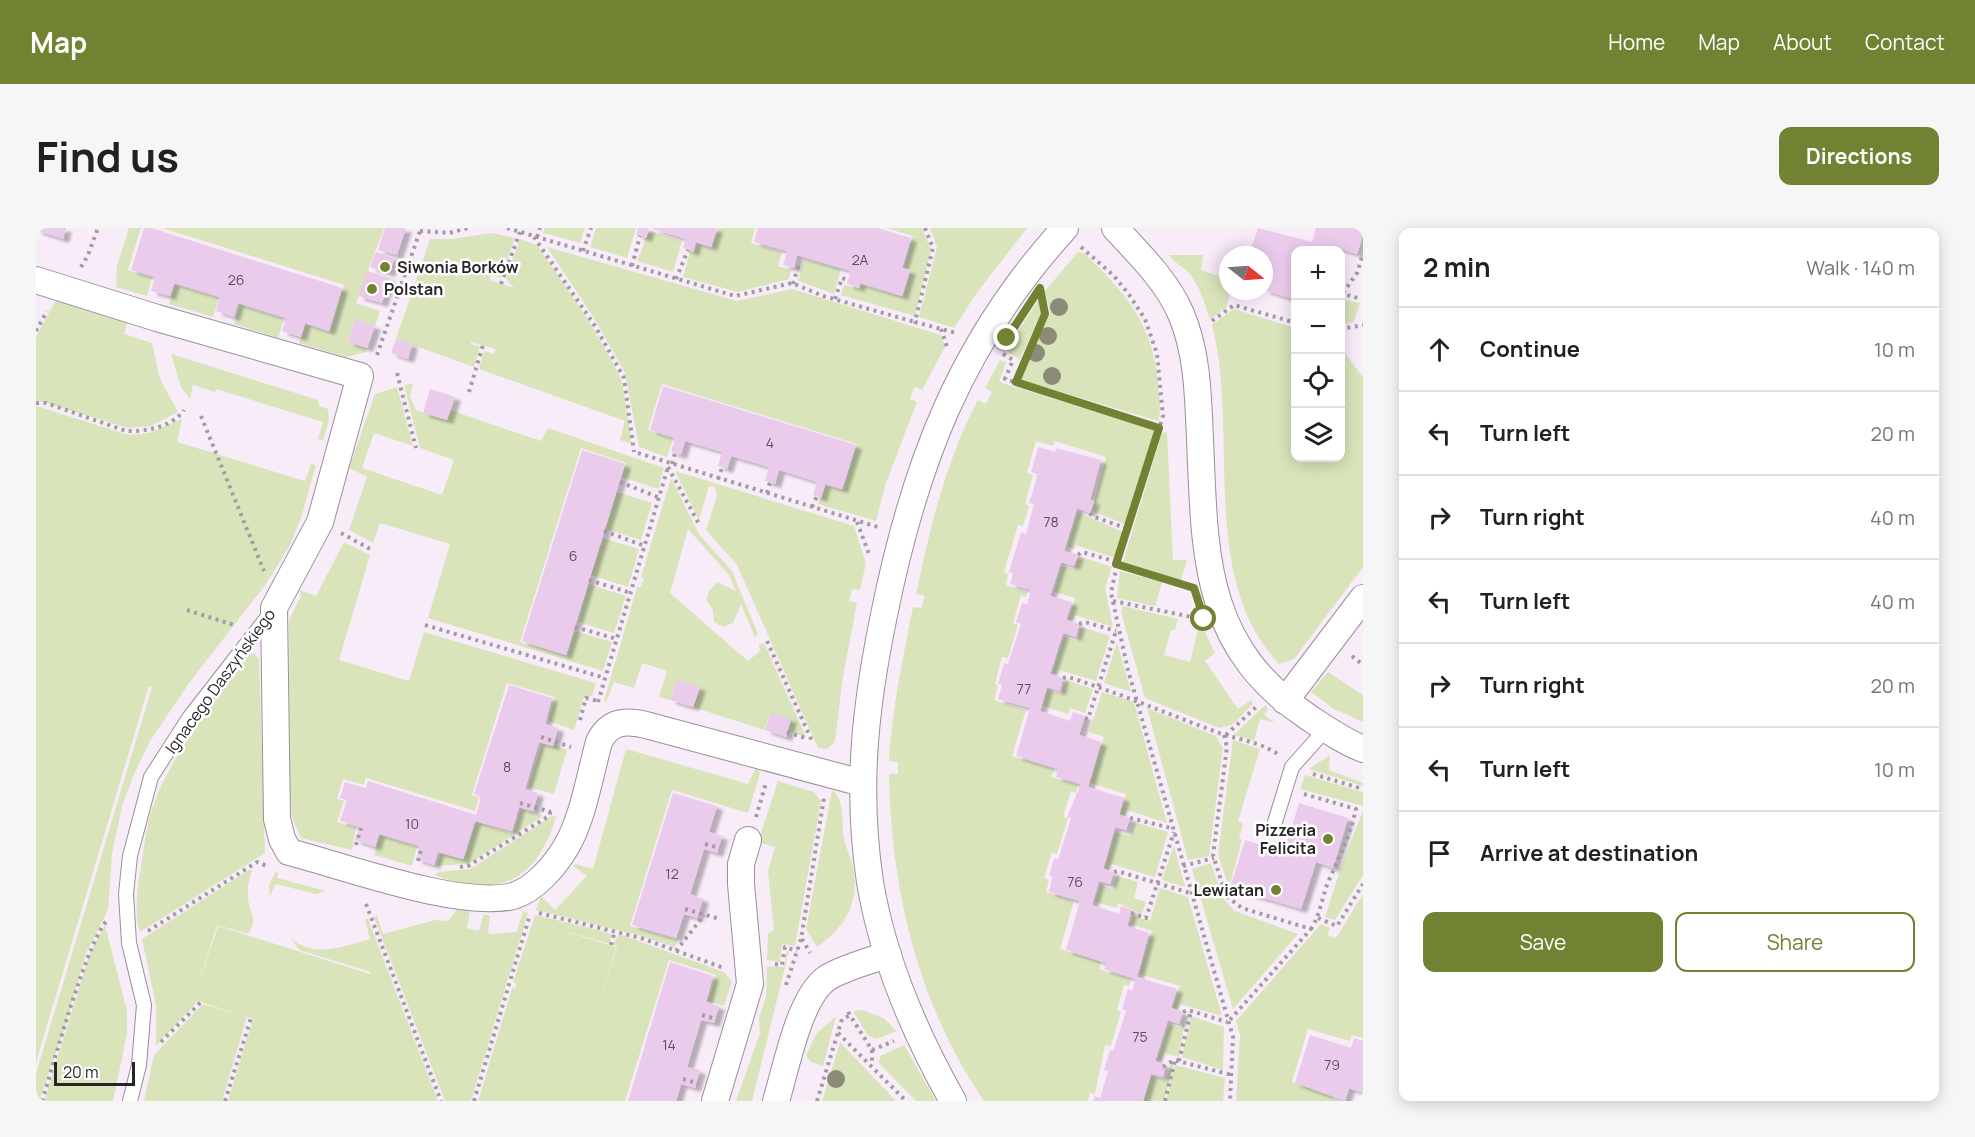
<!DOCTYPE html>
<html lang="en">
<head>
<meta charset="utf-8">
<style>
  body { margin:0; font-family:Manrope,sans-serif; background:#f6f6f6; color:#202124 }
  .controls { position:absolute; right:18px; top:18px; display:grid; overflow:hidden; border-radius:12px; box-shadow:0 3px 15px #0003 }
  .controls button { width:54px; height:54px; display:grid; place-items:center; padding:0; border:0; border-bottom:2px solid #e0e0e0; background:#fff; color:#202124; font:30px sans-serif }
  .compass { position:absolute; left:1183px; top:18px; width:54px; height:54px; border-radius:50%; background:#fff; box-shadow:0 3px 15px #0003; rotate:107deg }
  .scale { position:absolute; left:18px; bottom:15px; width:81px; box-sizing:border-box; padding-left:6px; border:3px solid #282428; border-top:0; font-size:16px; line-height:21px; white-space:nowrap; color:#282428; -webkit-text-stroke:4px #fff; paint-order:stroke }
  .stop { position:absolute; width:18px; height:18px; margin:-14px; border:4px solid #718232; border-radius:50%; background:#fff }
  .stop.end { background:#718232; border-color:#fff; box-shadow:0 2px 6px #0008 }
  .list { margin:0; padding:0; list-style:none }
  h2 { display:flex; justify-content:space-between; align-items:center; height:78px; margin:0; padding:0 24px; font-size:26px }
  h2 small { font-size:20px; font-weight:400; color:#757577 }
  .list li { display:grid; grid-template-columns:39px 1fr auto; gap:18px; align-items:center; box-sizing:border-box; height:84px; padding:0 24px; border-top:2px solid #e0e0e0 }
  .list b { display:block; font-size:22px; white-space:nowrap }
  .list em { font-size:20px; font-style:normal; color:#757577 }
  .actions { display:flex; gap:12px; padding:18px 24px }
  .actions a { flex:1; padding:14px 0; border:2px solid #718232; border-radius:12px; text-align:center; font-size:21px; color:#718232 }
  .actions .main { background:#718232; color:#fff }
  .icon { flex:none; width:33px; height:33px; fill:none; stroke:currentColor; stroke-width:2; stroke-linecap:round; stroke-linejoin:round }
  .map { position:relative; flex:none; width:1327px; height:873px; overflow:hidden; border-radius:12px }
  header { display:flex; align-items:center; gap:36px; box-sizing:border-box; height:84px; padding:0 30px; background:#718232; color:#fff }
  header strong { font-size:28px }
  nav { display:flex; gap:33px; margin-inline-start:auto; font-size:21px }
  .intro { display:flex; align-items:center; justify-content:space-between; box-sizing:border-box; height:144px; padding:0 36px }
  h1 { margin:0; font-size:42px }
  .button { padding:15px 27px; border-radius:12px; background:#718232; color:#fff; font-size:21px; font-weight:700 }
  main { display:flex; gap:36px; padding:0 36px }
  aside { flex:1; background:#fff; border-radius:12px; box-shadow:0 3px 15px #0003 }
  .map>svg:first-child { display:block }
  .green { fill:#d9e4bb }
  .building { fill:#ebcbec; filter:url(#shadow) }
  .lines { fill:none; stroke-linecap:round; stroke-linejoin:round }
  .lane-casing { stroke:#9a8e9a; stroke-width:16 }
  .street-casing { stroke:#9a8e9a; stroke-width:28 }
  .path { stroke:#a39aa3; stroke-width:4; stroke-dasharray:3 4.5; stroke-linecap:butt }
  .lane { stroke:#fff; stroke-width:14 }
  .street { stroke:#fff; stroke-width:26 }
  .tree { fill:#8c8b78 }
  .route { stroke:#718232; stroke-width:8 }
  .poi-dot { fill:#718232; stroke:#fff; stroke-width:2 }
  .labels { text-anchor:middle; stroke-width:5; stroke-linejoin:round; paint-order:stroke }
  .number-label { font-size:14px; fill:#594e59 }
  .poi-label { font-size:16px; font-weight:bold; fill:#282428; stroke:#fff; text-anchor:start }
  .street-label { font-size:16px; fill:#282428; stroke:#fff }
</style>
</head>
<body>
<header>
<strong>Map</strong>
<nav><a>Home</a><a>Map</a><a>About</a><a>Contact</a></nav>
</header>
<div class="intro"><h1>Find us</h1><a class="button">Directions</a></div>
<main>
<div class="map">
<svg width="1327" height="873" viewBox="0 0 1327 873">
  <defs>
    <filter id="shadow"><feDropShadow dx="6" dy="4" stdDeviation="1.5" flood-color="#0004"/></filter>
  </defs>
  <rect width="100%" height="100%" fill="#f9ecf9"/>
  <path class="green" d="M93,0H105L92,42L116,50L111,68L80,59L81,38Z
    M126,0H348L320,75L344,83L339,98L319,92L312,113L331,120L330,124L310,129L263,115L269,97L294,104L308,57Z
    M509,0H549L544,15L507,5Z
    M560,0H600L591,30L554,19Z
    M682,0H719L715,15L746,24L742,38L755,42L753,51L702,64L647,49L654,24L658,25L661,16L676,20Z
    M850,0H886L895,22L879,88L805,67L808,57L823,61L825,57L867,69L875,42L868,39L877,8Z
    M894,0H991L940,66L918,100L883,89L901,19Z
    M613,3L646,13L637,44L601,33Z
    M456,5L479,10L465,50L455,47L454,52L478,60L470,51L484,11L501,17L553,93L579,139L586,154L596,216L584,212L589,193L443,141L448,123L458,126L460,121L435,114V116L444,119L438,139L360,111L394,11H416Z
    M511,19L701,73L756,61L905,107L909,119L886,162L879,159L874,171L881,174L850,255L840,293L782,276L790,258L807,262L821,216L626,156L612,202L637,211L631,229L603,219L589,145L558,90Z
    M1042,24L1048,25C1090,66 1117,95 1122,156C1123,167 1126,183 1122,193L985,152L1014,86L1009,63Z
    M1133,27H1167L1165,42L1188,50L1192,63H1194L1191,79L1174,91C1169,76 1162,54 1151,43C1144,36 1141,37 1133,27Z
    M768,31L805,41L798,66L762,53Z
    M139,57L183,70L177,89L133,76Z
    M21,70L92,92L88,106L116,115L124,151L142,184L115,198L92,200L0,172V109Z
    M1003,71L1005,85L984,131L973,125L972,119Z
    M1305,71L1324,75L1318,94L1305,97Z
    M204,77L248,91L242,110L198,96Z
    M1198,81L1259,100L1260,230H1304L1305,120L1327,149V339L1258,431L1243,436C1161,349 1204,204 1176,97Z
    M135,126L282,172L283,178L292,181L293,193L287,212L282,211L287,194L180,161L179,164L157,157L154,171L145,159Z
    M964,132L970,134L963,154L1118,202L1089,296L1056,283L1070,229L1019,213L1017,218L1000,213L991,245L997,247L989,276L993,278L987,298L982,297L968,344L972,346L970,357L991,364L990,369L985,367L977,395L982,397L972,430L966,429L959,456L962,458L958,472L990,482L976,528L1018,541L1016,549L1042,557L1040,565L1035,563L1027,589L1032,590L1021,626L1016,625L1008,650L1013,652L1010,664L1038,673L1024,721L1065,734L1063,741L1095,751L1093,758L1088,757L1081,782L1085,784L1075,818L1069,817L1059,866L1054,865L1052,873H948C882,777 855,661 853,546H862V534L853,533C856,480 867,430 877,379L885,380L889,368L880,366C894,300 910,232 942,172L950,176L956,164L949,160Z
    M377,156L374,168L380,182L411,192L414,182L505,213L512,200L628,240L622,261L586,249L590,235L545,220L484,414L531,428L539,403L576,414L567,443L392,390L414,316L344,295L337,315L313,302L331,249L313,240L339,166L361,159L377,218L338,205L326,240L406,267L418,232L384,220L368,157Z
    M0,178L93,207L113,205L146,191L141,214L269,253L275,236L280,237L265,290L254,317L230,356L153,455L114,513L98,546L86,578L76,626L72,682L50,725L30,796L3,873H0V845L116,459L113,458L0,834Z
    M1131,204L1137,332H1151L1145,352L1087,334L1126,205Z
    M639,243L818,298L830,335L824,362L816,361L813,373L821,375L806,454L799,514L791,521L782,520L701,337L670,302L681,268L679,259L673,258L663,292Z
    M635,250L663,306L696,343L722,406L719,409L703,372L705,377L697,395L687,399L678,394L677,382L670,372L673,363L681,354L700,363L693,347L652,301L634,365L712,433L724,423L723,416L728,415L770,509L751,503L735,485L728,502L657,479L664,459L641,452L634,472L623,469L631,443L606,435L598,460L578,454L570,474L568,473L601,359H605L608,350L605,349Z
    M581,264L616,275L605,312L569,301Z
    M1042,284L1087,304L1079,330L1040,317L1038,321L1031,319Z
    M567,310L603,321L592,359L555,347Z
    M308,314L334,327L303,432L373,453L388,404L560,455L556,468L548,469L538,502L512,493L519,469L471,455L436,567L443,569L439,583L330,550L328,557L307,551L301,571L308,573L301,594L320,600L316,622L265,610L256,590L254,562L253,392L265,368L263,362L280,368Z
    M1042,328L1076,339L1069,360L1077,399L1039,387L1037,392L1033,391L1039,370L1018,364L1026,338L1038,341Z
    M1084,343L1126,354L1119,378L1081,370Z
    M553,356L590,368L578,405L542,394Z
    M1087,378L1142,391L1139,402H1135L1128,427L1154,434L1164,394L1179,425L1169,433L1202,481L1215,472L1217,476L1196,497L1183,500L1109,470L1085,384Z
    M1045,399L1074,408L1060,453L1023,442L1021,446L1016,445L1028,409L1041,413Z
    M1081,414L1095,464L1068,455Z
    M218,425L223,431L229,625L104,704C98,686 101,663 104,644C108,624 109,601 116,581C130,539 158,502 183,466C192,453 203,429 218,425Z
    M1292,444L1327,467V494L1298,481L1275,464Z
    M1030,452L1057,461L1049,485L1034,480L1032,486L1007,478L1011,462L1025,466Z
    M1066,464L1098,474L1131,595L1091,582L1089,587L1084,586L1090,566L1054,555L1068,509L1053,504Z
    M1229,477L1232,480L1228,487L1239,495L1224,491L1218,513L1198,507Z
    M1111,480L1180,508L1187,520L1173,628L1152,632Z
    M1197,512L1224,521L1202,593L1207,595L1203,610L1206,612L1193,660L1182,626Z
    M506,516L517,519L518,516L531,522L518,566L492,559Z
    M590,521L712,556L720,540L724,545L712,585L636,562L594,698L642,712L639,719L602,707L500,682L505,668L519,682L551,648L537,638L540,636L557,641Z
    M1294,527L1293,542L1327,555V558L1273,541Z
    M1269,547L1327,564V578L1264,561Z
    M742,553L778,564L785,573L759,718L746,716L744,734L731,732L732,706L738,702L732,643L739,619L722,614Z
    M796,562C810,574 805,594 808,610C809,618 813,625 815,632C826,670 812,697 781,719L770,701Z
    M485,581L507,588L432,636L400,638L405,625L428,632L440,594L477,606Z
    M1327,583V647L1299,692L1289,689L1306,636Z
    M516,588L520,589C501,654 461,671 399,647L402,644L434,641Z
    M1098,594L1132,604L1119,649L1075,636L1073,641L1069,640L1079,604L1094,608Z
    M344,607L381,619L376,638L338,627Z
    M1138,617L1149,659L1126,652Z
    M1175,635L1187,670L1199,683L1262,706L1197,781L1156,641Z
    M213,642H216C213,651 211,661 212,671C214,686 223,692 212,706L181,697L157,772L182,698L334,746L335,744L263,722L255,710C277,731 308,718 334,711L329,691H332L402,873H192L217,791L211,789L186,873H108L118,827L167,776L210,789L162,773L120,818V777L106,711Z
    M240,643L242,645L241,650L290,663L280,666L240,656L234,668L233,657Z
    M1081,648L1102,654L1098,670L1110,674L1106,686L1082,675L1081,680L1059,674L1064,657L1077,661Z
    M1124,660L1152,669L1186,788L1144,776L1142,781L1137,780L1144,758L1103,746L1116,703L1094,696L1097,688L1114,693Z
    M1327,666V810L1316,807L1314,813L1272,801L1256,854L1297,867L1296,871L1301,873H1200L1204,807L1200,793L1285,696L1294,700L1291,707L1300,710Z
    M424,678L434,682L431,700L443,703L448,686L454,688L452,705L456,706L481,704L487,683L492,685L435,873H409L338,689L341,688L347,706L399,692L412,693Z
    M499,687L570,704L575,707L574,716L508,697L580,719L559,788L581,718L577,717L583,706L688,744L696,754L688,778L672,773L680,747L633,732L589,873H442L476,760L479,761L480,756L477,754Z
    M69,697L91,783V806L77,873H8L54,725Z
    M751,723H753L716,873H700L724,805L723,790L730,769L731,738L748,739Z
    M826,782L847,790L861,803L841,811L832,808L817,783Z
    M1150,787L1143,829L1128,825L1126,833L1121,832L1133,797L1146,800Z
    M800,788L787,838L775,834L770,828L780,806Z
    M1155,788L1188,799L1187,842L1146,829Z
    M804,814L860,873H786Z
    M868,817L900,873H880L843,835L844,828Z
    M1135,836H1138L1128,873H1108L1115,848L1130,852Z
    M1139,837L1189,850L1187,873H1130Z"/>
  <path class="building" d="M0,0H30L27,11L0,2Z
    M108,0H115L306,60L293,103L269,95L265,109L246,103L250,90L202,75L198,89L180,83L184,69L138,55L134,68L115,63L119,49L95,42Z
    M349,0H370L361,27L342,22Z
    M602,0H613L610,10L600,7Z
    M614,0H681L675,19L660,14L657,24L647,20L650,11Z
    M722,0H841L875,10L866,40L874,42L866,68L824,55L823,60L811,56L815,43L761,27L758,40L747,37L751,23L718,14Z
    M1222,0L1276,14L1280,0H1327V7L1321,26L1298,19L1297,22H1260V72L1228,62V27H1213Z
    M340,24L359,30L353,45L334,39Z
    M331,43L354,50L346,75L322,68Z
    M319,91L339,98L331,120L312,114Z
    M360,111L376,116L372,131L355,125Z
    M627,158L820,217L806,261L789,256L785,270L777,267L781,254L743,242L739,256L729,253L733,239L695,228L691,241L682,238L686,224L649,213L645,227L635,224L639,210L614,202Z
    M394,161L419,169L411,192L387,185Z
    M1002,219L1019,224L1020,220L1065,232L1054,272L1058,273L1054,285L1041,280L1028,323L1042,327L1038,338L1025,334L1014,368L1036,374L1030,392L1043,396L1040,409L1027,405L1014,446L1027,450L1024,463L1011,459L1004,483L1034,493L1037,484L1049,488L1043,507L1065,514L1052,559L1088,570L1083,587L1094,590L1090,602L1079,599L1067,641L1078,644L1074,656L1063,653L1056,677L1083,686L1085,678L1096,682L1091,698L1113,705L1101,749L1141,761L1135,780L1147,784L1143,796L1132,792L1119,833L1130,837L1127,849L1115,846L1107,873H1057L1059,868L1064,870L1072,843L1068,842L1074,822L1077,823L1090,783L1086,781L1092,761L1096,763L1100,751L1068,741L1070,735L1030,722L1044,673L1013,664L1016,649L1013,648L1018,630L1022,632L1035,590L1031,589L1045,556L1020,549L1022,541L980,528L994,480L962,471L966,457L962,456L968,435L972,436L985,396L980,394L986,375L991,376L995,362L974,356L977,345L973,344L985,304L990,306L998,276L993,275L1002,246L995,244Z
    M546,222L589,236L530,427L486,413Z
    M641,452L664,459L657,479L634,472Z
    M473,457L516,470L509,496L522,500L517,518L503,514L489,561L502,565L497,583L483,579L476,603L439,593L427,631L402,624L398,637L380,631L384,618L343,606L339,619L319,612L323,599L304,593L311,572L304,570L309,554L330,560L332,553L440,587L445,569L438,566Z
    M735,485L755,491L750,509L729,502Z
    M637,565L681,578L673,604L686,608L681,625L668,621L654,666L667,671L661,690L648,686L640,710L596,697Z
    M1263,575L1312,590L1297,640L1280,634L1265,681L1194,660L1209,612L1248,624Z
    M634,734L677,748L670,774L683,778L678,795L665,792L651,839L664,842L660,855L659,860L645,856L640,873H592Z
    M1274,807L1315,820L1318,810L1327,813V865L1313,860L1309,873L1259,855Z"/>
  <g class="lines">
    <g class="lane-casing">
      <path id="lane" d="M1239,594L1256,539L1290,501
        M94,873L103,837L108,777L93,715L90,666L94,628L115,549L153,490L237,382"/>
    </g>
    <g class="street-casing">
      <path id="street" d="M1079,0C1103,26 1131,53 1145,86C1162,126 1162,169 1164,211C1169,327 1166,418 1272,489C1290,501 1307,513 1327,521
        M0,52L121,90L324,148L284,294L238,380L241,591L246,611L253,624C308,638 424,681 477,668C498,662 519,638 530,619C547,591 554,546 563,514C573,493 589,492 610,497L826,555
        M1249,473L1327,370
        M679,873L714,756L705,656V636L712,612
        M740,873C750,841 763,769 791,750C809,739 832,734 852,726
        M917,873C878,804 847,732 834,654C820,560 829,479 848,387C878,238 924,115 1029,0"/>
    </g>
    <path class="path" d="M471,0L699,68L756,55L787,68L879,94
      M889,0L897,20L879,94L920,105
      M384,3L413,5L432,0
      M498,9L559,98L588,150L598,224
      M501,9L504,0
      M1045,19L1077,47L1092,65L1109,91L1121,126L1127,188L1081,337L1075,365L1092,442L1197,809L1194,873
      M547,23L555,0
      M596,38L604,8
      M45,39L52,27L62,0
      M640,51L652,22
      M465,56L484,4
      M757,56L762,39L759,38
      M1304,65L1325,71
      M1307,65L1321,45L1327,26
      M799,71L806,50L812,52
      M1176,93L1198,77L1260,95
      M905,101L911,119
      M1304,101L1327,97
      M0,103L11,83
      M967,126L977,132L969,151L1123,200
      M341,127L385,0
      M361,145L380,220
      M980,155L1009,86L1006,68
      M433,164L447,117
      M0,175H10L90,203C108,204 137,199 148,182
      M165,188L228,343
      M602,225L842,299
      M636,236L639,225
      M632,239L663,296
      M682,251L686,240
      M584,254L624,270
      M731,265L734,254
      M776,279L781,268
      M1054,285L1056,288L1092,301
      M821,294L833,326
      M568,303L609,318
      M305,305L336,322
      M1042,327L1046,324L1081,334
      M1081,337L1152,358
      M553,352L595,365
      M1077,373L1161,390
      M151,382L201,398
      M1043,396L1049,394L1080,403
      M389,397L569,450
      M539,399L581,411
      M731,413L776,513
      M1316,428L1327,437
      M1027,450L1032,449C1083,465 1132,486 1183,505C1203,512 1225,514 1243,527
      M562,474L632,239
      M1049,490L1052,491L1080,403
      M544,492L550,470L562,473
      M751,504L769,510
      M1188,507L1191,519L1177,627L1190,668L1206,680L1275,701L1192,794
      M1190,507L1220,479
      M505,509L535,519
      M1277,546L1327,561
      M1268,566L1320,581C1314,607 1304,628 1293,652C1286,668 1285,685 1275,701
      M484,575L515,584
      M720,589L730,555
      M1094,590L1135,600
      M669,616L684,620
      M320,617L325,600
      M382,633L386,619
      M1147,638L1178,630
      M424,639L432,638L513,588L515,582
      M1078,644L1081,643L1154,665
      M330,676L405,873
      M649,681L684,691
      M503,685L605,710L688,740
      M1095,685L1110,690L1138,604
      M1282,690L1301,698L1327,656
      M112,703L221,634L231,638
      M766,711L774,725
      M575,717L579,703
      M640,723L668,687
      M739,736L746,737L749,719L761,723
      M750,757L765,711L788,570
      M812,784L836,822V836
      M1147,784L1152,782L1191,794
      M666,787L677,790
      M802,805L870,873
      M125,814L165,774
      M836,822L858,813
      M1143,833L1155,783
      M1127,839L1138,832L1196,847
      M647,851L657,854
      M6,873C16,842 53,704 73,691
      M189,873L215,790
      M438,873L493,690
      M781,873L806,791L815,787
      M1129,873L1139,832"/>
    <use href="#lane" class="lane"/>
    <use href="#street" class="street"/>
  </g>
  <g class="tree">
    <circle cx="1023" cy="79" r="9"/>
    <circle cx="1012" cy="108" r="9"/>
    <circle cx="1000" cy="125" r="9"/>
    <circle cx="1016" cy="148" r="9"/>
    <circle cx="800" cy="851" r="9"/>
  </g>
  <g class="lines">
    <path class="route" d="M971,110L1004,60L1009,86L980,154L1123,200L1080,336L1158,360L1168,391"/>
  </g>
  <g class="poi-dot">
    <circle cx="349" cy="39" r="6"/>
    <circle cx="336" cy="61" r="6"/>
    <circle cx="1292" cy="611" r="6"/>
    <circle cx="1240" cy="662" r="6"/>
  </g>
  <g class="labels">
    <g class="number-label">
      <text x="824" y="37">2A</text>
      <text x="200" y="57">26</text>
      <text x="734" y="220">4</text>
      <text x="1015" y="299">78</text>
      <text x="537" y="333">6</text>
      <text x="988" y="466">77</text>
      <text x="471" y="544">8</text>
      <text x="376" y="601">10</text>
      <text x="636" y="651">12</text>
      <text x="1039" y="659">76</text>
      <text x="1104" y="814">75</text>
      <text x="633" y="822">14</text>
      <text x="1296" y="842">79</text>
    </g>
    <g class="poi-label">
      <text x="361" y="45">Siwonia Borków</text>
      <text x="348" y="67">Polstan</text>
      <text x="1280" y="608" text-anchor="end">Pizzeria<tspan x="1280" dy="18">Felicita</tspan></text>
      <text x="1228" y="668" text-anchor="end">Lewiatan</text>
    </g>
    <g class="street-label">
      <text transform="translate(184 453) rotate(-54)" y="6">Ignacego Daszyńskiego</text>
    </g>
  </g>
</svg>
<div class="controls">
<button>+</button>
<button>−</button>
<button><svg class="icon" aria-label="locate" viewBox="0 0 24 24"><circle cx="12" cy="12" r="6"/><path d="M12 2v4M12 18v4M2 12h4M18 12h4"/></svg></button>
<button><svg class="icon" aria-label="layers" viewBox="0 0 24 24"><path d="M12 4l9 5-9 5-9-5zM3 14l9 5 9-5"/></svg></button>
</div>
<svg class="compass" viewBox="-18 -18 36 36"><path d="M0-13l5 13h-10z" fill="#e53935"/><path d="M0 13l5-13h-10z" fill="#757577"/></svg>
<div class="scale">20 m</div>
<div class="stop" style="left:1168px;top:391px"></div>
<div class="stop end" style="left:971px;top:110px"></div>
</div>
<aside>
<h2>2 min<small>Walk · 140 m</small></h2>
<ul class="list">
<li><svg class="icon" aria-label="ahead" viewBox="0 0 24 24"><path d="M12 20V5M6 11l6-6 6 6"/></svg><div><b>Continue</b></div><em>10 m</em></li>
<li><svg class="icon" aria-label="left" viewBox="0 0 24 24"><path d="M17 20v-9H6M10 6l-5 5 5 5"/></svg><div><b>Turn left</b></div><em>20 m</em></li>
<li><svg class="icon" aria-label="right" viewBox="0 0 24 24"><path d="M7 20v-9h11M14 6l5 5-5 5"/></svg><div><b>Turn right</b></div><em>40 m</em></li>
<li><svg class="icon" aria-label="left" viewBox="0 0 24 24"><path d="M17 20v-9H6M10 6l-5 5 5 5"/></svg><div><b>Turn left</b></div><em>40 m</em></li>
<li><svg class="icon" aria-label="right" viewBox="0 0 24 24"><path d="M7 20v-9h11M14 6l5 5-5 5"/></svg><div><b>Turn right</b></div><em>20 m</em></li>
<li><svg class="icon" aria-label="left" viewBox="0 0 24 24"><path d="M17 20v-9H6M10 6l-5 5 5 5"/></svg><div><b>Turn left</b></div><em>10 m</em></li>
<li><svg class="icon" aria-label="arrive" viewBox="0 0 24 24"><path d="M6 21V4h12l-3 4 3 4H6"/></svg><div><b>Arrive at destination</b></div></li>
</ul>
<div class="actions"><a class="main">Save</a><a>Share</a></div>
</aside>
</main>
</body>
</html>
